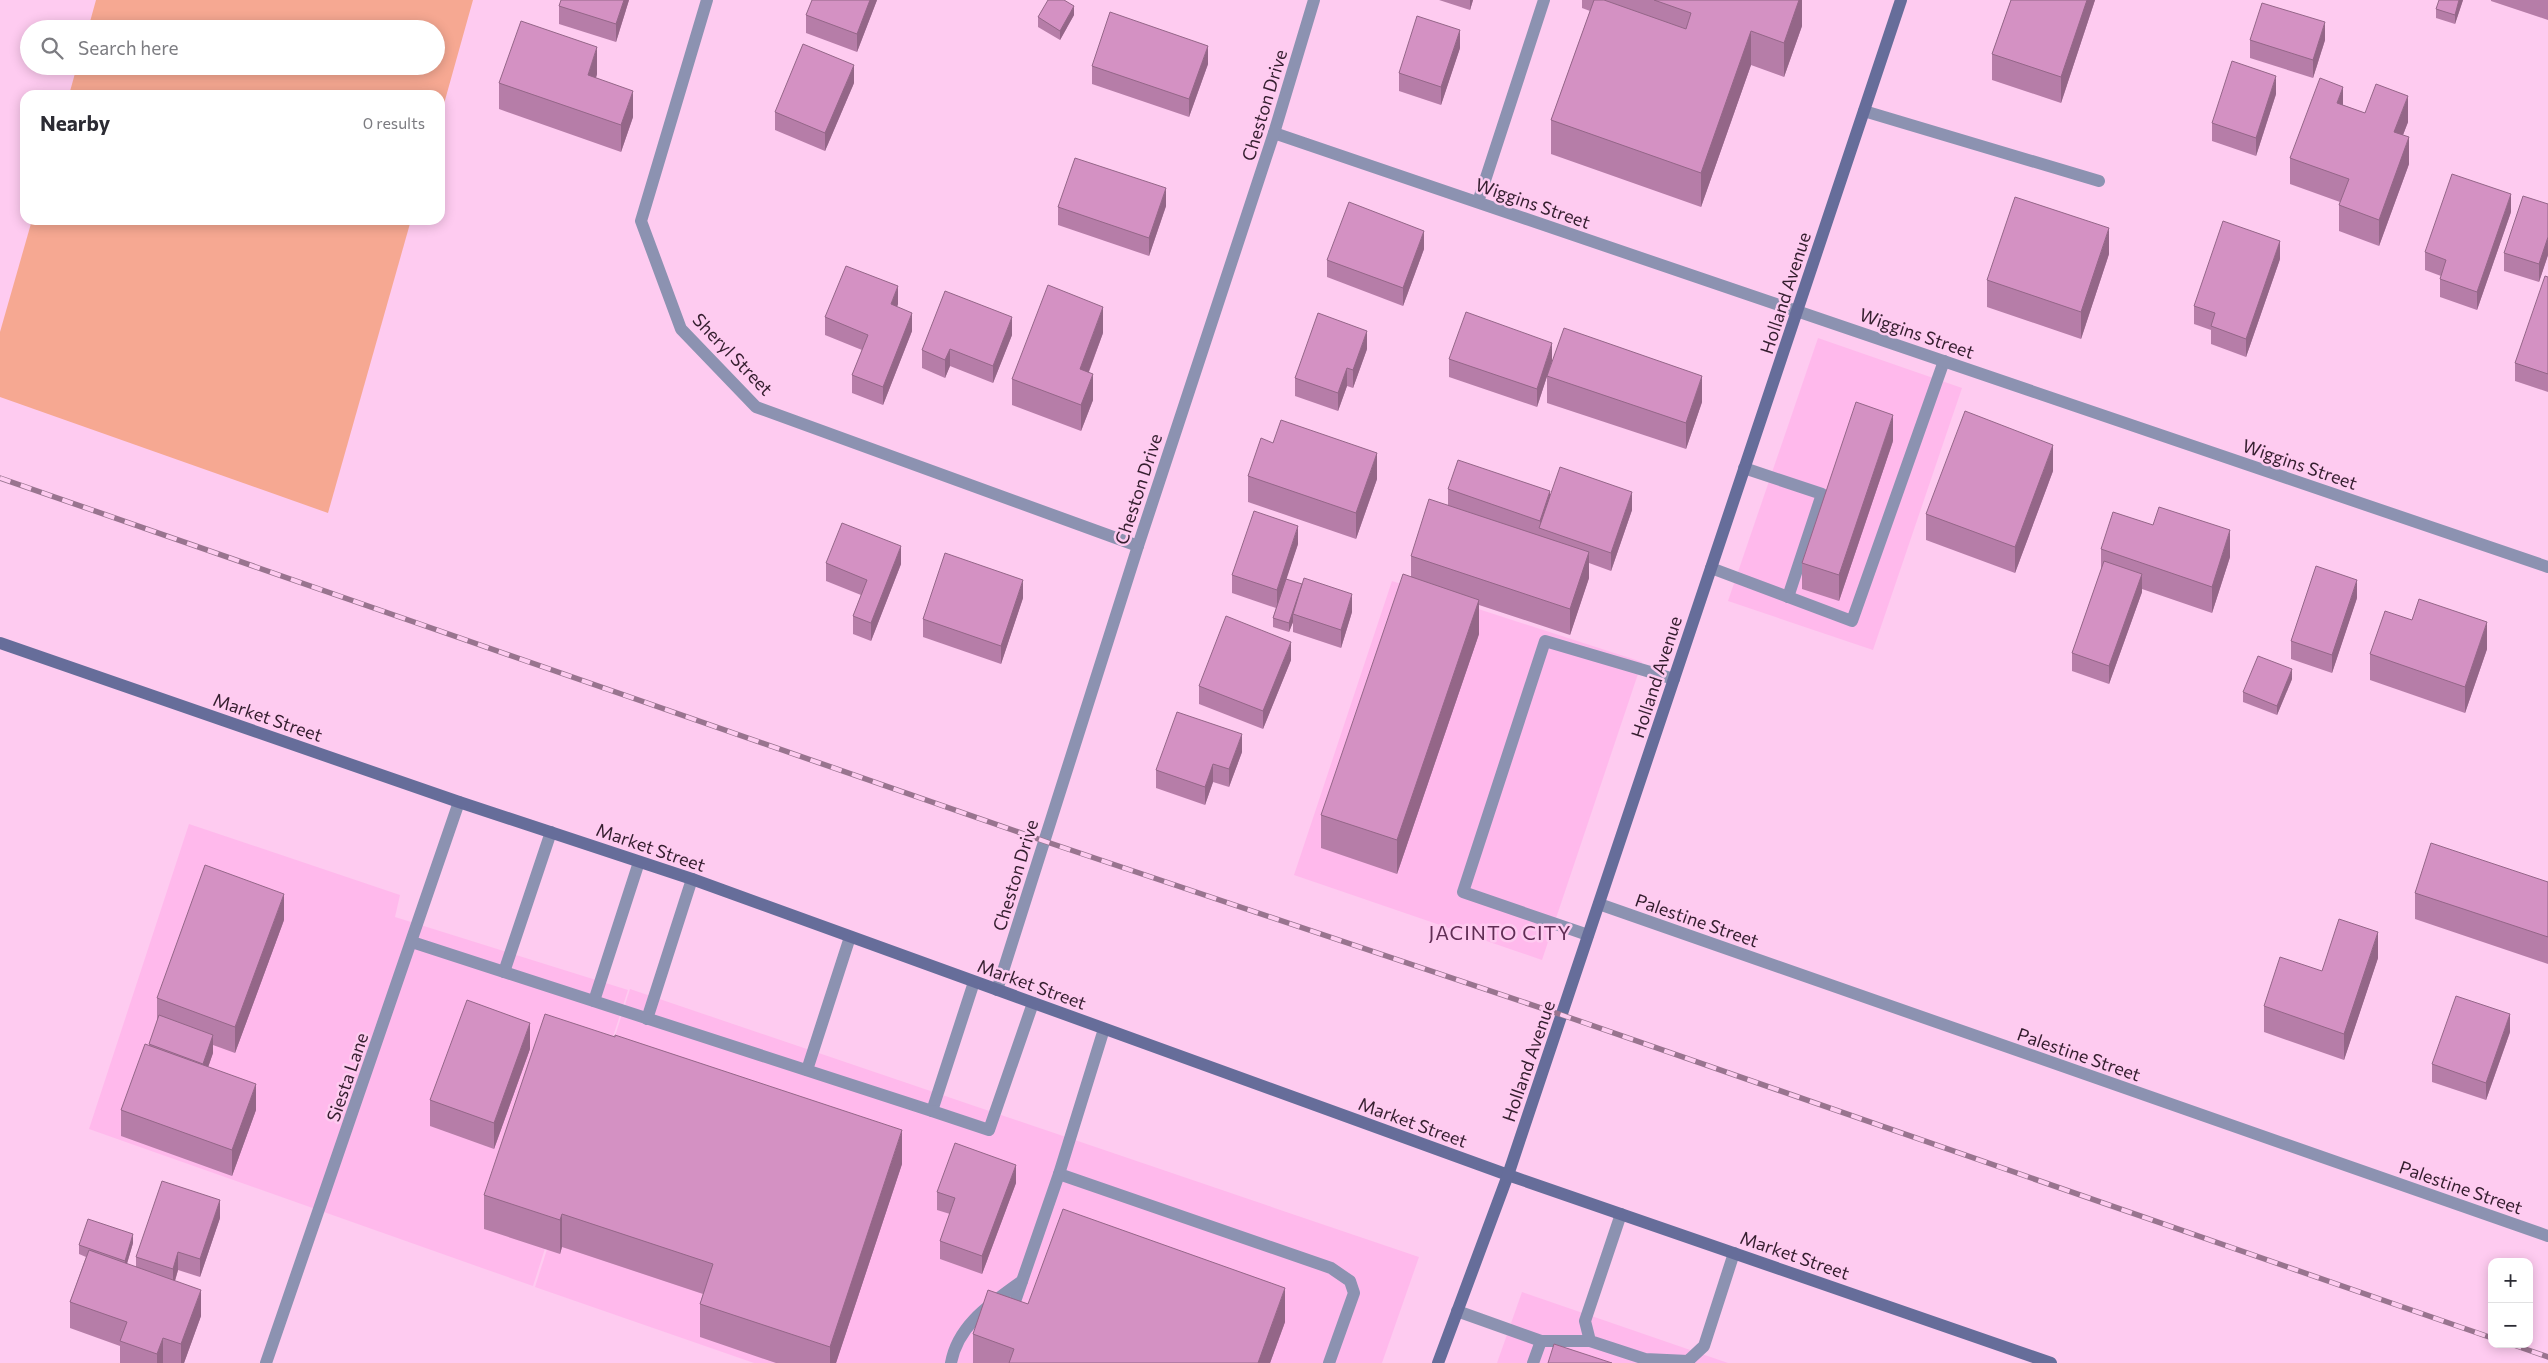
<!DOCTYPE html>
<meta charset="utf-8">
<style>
:root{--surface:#fff;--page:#f2f2f3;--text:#2b2b33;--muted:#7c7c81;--line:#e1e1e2}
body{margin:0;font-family:Commissioner,sans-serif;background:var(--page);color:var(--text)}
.controls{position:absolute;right:15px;bottom:15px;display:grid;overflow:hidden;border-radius:10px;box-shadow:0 2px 12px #0003}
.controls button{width:45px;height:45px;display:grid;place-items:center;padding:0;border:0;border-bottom:1px solid var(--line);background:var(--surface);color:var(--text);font:25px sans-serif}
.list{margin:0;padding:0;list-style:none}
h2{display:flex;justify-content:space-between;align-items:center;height:65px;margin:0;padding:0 20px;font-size:21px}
h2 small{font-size:16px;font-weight:400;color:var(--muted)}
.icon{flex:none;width:28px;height:28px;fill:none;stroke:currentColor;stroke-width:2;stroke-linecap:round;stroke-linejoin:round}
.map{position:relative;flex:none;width:2548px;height:1363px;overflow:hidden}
.search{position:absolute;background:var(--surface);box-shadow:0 2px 12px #0003;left:20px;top:20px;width:425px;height:55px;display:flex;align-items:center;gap:12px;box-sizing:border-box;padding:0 18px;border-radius:28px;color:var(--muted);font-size:19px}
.panel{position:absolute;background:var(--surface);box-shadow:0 2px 12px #0003;left:20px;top:90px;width:425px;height:135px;border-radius:15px}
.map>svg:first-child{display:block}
.built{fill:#ffb9ec}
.green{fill:#f6a892}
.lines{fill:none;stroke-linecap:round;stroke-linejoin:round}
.lane{stroke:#8c92b1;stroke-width:12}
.street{stroke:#8c92b1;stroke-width:12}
.secondary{stroke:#666d9a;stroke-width:12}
.rail-casing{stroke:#99748f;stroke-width:5.5}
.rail{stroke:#fecbf0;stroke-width:4;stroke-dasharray:11;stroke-linecap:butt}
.wall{fill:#b67da8}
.shaded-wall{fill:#946688}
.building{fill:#d491c3;stroke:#946688}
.labels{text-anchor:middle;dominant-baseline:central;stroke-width:5;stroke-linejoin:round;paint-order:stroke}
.street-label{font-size:18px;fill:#351e2f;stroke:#fecbf0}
.quarter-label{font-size:20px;letter-spacing:1px;fill:#612d55;stroke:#fecbf0}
</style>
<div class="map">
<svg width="2548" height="1363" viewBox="0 0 2548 1363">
<rect width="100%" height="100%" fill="#fecbf0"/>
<g class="built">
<path d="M1818,338L1962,388L1873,650L1728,601Z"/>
<path d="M1392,581L1642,662L1542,960L1294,875Z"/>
<path d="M189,824L400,895L395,917L628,990L533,1286L89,1129Z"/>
<path d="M630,989L1419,1257L1382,1363H754L535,1287Z"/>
<path d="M1522,1292L1728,1363H1497Z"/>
</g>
<g class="green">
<path d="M96,0H473L440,118V95H69L77,66H436V29H88Z"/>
<path d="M32,220H411L328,513L0,397V332Z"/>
</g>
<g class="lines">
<g class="lane">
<path d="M1864,111L2099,181"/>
<path d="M1478,202L1544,0"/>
<path d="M1744,468L1822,494L1788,597"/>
<path d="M1711,568L1852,621L1944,361"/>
<path d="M1588,935L1463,892L1545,641L1674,679"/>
<path d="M412,942L932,1111L974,982"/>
<path d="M504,972L551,832"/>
<path d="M594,1001L639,862"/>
<path d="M647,1019L692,879"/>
<path d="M1104,1029L1059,1174L1331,1268L1350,1281L1354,1293L1329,1363"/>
<path d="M807,1070L850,937"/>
<path d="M932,1111L989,1130L1033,1003"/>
<path d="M1621,1214L1585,1321L1590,1341L1645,1359L1688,1361L1704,1346L1734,1253"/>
<path d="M1457,1311L1541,1341L1533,1363"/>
<path d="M1010,1316L1059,1174"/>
<path d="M1541,1341H1590"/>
<path d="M951,1363C958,1324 992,1303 1022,1281"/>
</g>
<g class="street">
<path d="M707,0L641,221L681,329L756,407L1138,546"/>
<path d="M1274,133L2548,567"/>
<path d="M1599,904L2548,1236"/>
<path d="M997,990L1138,546L1274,133L1314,0"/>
<path d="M266,1363L459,802"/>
</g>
<g class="secondary">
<path d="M0,643L459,802L692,879L1508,1175L2051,1363"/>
<path d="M1438,1363L1508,1175L1901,0"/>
</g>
<defs>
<g id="rail">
<path d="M0,478L1044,841L1562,1015L2492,1338"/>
<path d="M2511,1344L2548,1357"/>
</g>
</defs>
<use href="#rail" class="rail-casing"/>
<use href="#rail" class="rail"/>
</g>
<g class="wall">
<path d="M629,0L616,42L559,24V6Z"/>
<path d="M877,0L857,52L806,33V15Z"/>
<path d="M1439,0H1473L1470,10Z"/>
<path d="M1582,0H1802V26L1784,77L1751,65L1701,207L1551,154V120L1590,11L1582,8Z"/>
<path d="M2011,0H2095L2061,103L1992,80V54Z"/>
<path d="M2463,0L2455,24L2436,18V9Z"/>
<path d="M2491,0H2548V20L2491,1Z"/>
<path d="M1074,15L1060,40L1038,27V17Z"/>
<path d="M2250,40H2325L2313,78L2250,58Z"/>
<path d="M1460,48L1441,105L1399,91V73Z"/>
<path d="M1208,64L1189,117L1092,84V66Z"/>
<path d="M597,74L596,78L633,117L621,152L499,109V83Z"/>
<path d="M854,83L825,151L775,130V112Z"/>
<path d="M2276,94L2256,156L2212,141V123Z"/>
<path d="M2343,105L2365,113L2408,122L2403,135L2409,164L2379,246L2339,231V205L2340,202L2290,184V158Z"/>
<path d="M2548,204V255L2539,282L2504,271V253Z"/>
<path d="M1166,206L1149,256L1058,225V207Z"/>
<path d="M2511,212L2477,310L2440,297V279L2441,276L2425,270V252Z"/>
<path d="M1424,249L1403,306L1327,277V260Z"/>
<path d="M2109,254L2081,339L1987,307V280Z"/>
<path d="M2280,259L2246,357L2211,344V330L2194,324V306Z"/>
<path d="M2548,277V392L2515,381V363Z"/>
<path d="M898,304L897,307L912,331L883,405L852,393V375L862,350L825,335V317Z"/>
<path d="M1103,333L1089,372L1093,400L1081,431L1012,405V379Z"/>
<path d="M1012,335L993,383L950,366L945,378L922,368V350Z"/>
<path d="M1367,349L1353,388L1347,386L1338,411L1295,396V378Z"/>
<path d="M1449,359L1552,361L1537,407L1449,377Z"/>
<path d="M1547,376L1702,402L1686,449L1547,403Z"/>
<path d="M1893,441L1839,601L1802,589V563Z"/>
<path d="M2053,471L2015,573L1926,540V514Z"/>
<path d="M1248,476L1377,479L1356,539L1248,502Z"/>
<path d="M1448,489L1550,497L1632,510L1611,571L1589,563V578L1570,635L1479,605V634L1397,874L1321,848V815L1411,577V556L1448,505Z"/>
<path d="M1298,544L1286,579L1352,612L1341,648L1293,632V622L1289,632L1273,627V618L1276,608L1232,593V575Z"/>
<path d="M2101,549L2230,557L2212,613L2142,589V592L2109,684L2072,671V653L2101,570Z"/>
<path d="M826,563L901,564L871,641L853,634V616L861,595L826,581Z"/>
<path d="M1023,598L1001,664L923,637V619Z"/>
<path d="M2357,598L2332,673L2291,659V641Z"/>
<path d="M2412,620L2487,649L2465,713L2370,680V654Z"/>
<path d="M1291,660L1263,729L1199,704V686Z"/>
<path d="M2292,679L2277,715L2243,702V692Z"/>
<path d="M1242,752L1229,787L1213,782L1205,805L1156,788V770Z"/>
<path d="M2548,882V978V964L2415,919V893Z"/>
<path d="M284,920L235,1053L213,1045V1053L208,1067L256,1110L232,1176L121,1136V1110L149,1045L157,1022V998Z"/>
<path d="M2378,958L2344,1060L2264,1032V1006L2322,971Z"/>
<path d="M2510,1032L2486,1100L2432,1082V1064Z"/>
<path d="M530,1049L494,1149L430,1126V1100Z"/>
<path d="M902,1164L836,1363H776L700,1337V1304L703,1294L562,1247L560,1254L484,1229V1195Z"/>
<path d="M1016,1183L982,1274L940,1259V1241L950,1214L937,1210V1192Z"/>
<path d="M220,1218L200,1277L178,1270L175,1281L201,1316L184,1363H120V1346L70,1328V1302L86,1257L79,1254V1245L133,1243L127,1264L136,1267V1257Z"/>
<path d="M1028,1304L1285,1322L1270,1363H973V1334Z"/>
</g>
<g class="shaded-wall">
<path d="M624,0H629L616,42V24Z"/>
<path d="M870,0H877L857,52V34Z"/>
<path d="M1470,0H1473L1470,10Z"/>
<path d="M1799,0H1802V26L1784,77V43Z"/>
<path d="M2087,0H2095L2061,103V77Z"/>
<path d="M2459,0H2463L2455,24V15Z"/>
<path d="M1074,6V15L1060,40V31Z"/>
<path d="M2325,22V40L2313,78V60Z"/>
<path d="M1460,30V48L1441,105V87Z"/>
<path d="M1751,31V65L1701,207V173Z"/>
<path d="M1208,46V64L1189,117V99Z"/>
<path d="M597,47V74L588,102V75Z"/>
<path d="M854,65V83L825,151V133Z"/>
<path d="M2276,76V94L2256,156V138Z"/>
<path d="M2343,87V113L2337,103Z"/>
<path d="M633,91V117L621,152V125Z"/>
<path d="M2408,96V122L2394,158V132Z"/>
<path d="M2409,137V164L2379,246V220Z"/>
<path d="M1166,188V206L1149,256V238Z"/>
<path d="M2511,194V212L2477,310V292Z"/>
<path d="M2109,228V254L2081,339V312Z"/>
<path d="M1424,231V249L1403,306V288Z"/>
<path d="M2548,237V255L2539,282V264Z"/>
<path d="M2280,241V259L2246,357V339Z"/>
<path d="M898,286V304L891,322V304Z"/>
<path d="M1103,307V333L1080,395V369Z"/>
<path d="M912,313V331L883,405V387Z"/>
<path d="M1012,317V335L993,383V366Z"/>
<path d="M1367,331V349L1353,388V370Z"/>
<path d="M1552,343V361L1537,407V389Z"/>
<path d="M950,349V366L945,378V360Z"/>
<path d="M1347,368V386L1338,411V393Z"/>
<path d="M1093,374V400L1081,431V405Z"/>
<path d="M1702,376V402L1686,449V423Z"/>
<path d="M1893,415V441L1839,601V575Z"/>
<path d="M2053,445V471L2015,573V547Z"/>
<path d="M1377,453V479L1356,539V513Z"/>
<path d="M1550,491V509L1540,528V521Z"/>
<path d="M1632,492V510L1611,571V553Z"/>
<path d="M1298,526V544L1277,608V590Z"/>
<path d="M2230,530V557L2212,613V587Z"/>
<path d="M901,546V564L871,641V623Z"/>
<path d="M1589,552V578L1570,635V609Z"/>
<path d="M2142,574V592L2109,684V666Z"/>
<path d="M1023,580V598L1001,664V646Z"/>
<path d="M2357,580V598L2332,673V655Z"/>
<path d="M1302,584L1293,614V622L1289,632V623Z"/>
<path d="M1352,594V612L1341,648V630Z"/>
<path d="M1479,600V634L1397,874V840Z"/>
<path d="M2487,622V649L2465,713V687Z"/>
<path d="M1291,642V660L1263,729V711Z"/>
<path d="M2292,669V679L2277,715V706Z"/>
<path d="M1242,734V752L1229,787V769Z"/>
<path d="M1213,764V782L1205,805V787Z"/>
<path d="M284,894V920L235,1053V1027Z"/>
<path d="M2378,932V958L2344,1060V1034Z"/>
<path d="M2510,1014V1032L2486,1100V1083Z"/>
<path d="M530,1023V1049L494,1149V1123Z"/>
<path d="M213,1035V1053L203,1082V1064Z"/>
<path d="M256,1084V1110L232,1176V1150Z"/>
<path d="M902,1130V1164L836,1363H830V1347Z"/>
<path d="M1016,1165V1183L982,1274V1256Z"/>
<path d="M220,1200V1218L200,1277V1259Z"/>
<path d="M562,1214V1247L560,1254V1220Z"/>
<path d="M133,1234V1243L125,1270V1261Z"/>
<path d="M178,1252V1270L173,1287V1269Z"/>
<path d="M1285,1288V1322L1270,1363H1258Z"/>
<path d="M201,1290V1316L184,1363H181V1344Z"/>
<path d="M163,1338V1363H157V1354Z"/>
</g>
<g class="building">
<path d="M561,0H624L616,24L559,6Z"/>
<path d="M812,0H870L857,34L806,15Z"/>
<path d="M1048,0H1064L1074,6L1060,31L1038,17Z"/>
<path d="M1594,0H1604L1686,29L1691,13L1654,0H1799L1784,43L1751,31L1701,173L1551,120Z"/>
<path d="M2011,0H2087L2061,77L1992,54Z"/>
<path d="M2439,0H2459L2455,15L2436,9Z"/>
<path d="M2262,3L2325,22L2313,60L2250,40Z"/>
<path d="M1110,12L1208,46L1189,99L1092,66Z"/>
<path d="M1417,16L1460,30L1441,87L1399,73Z"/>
<path d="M521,21L597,47L588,75L633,91L621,125L499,83Z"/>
<path d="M803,44L854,65L825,133L775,112Z"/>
<path d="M2232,61L2276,76L2256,138L2212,123Z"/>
<path d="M2320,78L2343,87L2337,103L2365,113L2376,84L2408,96L2394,132L2409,137L2379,220L2339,205L2349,179L2290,158Z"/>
<path d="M1075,158L1166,188L1149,238L1058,207Z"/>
<path d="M2452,174L2511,194L2477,292L2440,279L2446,260L2425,252Z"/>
<path d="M2523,196L2548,204V237L2539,264L2504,253Z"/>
<path d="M2015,197L2109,228L2081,312L1987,280Z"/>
<path d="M1349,202L1424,231L1403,288L1327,260Z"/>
<path d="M2223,221L2280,241L2246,339L2211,326L2215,313L2194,306Z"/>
<path d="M846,266L898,286L891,304L912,313L883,387L852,375L868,335L825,317Z"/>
<path d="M2545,276L2548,277V374L2515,363Z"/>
<path d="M1048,285L1103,307L1080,369L1093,374L1081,405L1012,379Z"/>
<path d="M945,291L1012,317L993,366L950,349L945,360L922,350Z"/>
<path d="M1466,312L1552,343L1537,389L1449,359Z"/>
<path d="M1318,313L1367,331L1353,370L1347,368L1338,393L1295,378Z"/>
<path d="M1564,328L1702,376L1686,423L1547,376Z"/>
<path d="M1856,402L1893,415L1839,575L1802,563Z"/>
<path d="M1965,411L2053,445L2015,547L1926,514Z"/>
<path d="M1281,420L1377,453L1356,513L1248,476L1261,438L1273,443Z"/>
<path d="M1458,460L1550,491L1540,521L1448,489Z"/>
<path d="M1560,467L1632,492L1611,553L1539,528Z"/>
<path d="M1429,499L1589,552L1570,609L1411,556Z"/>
<path d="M2159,507L2230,530L2212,587L2101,549L2113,512L2153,525Z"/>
<path d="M1254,511L1298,526L1277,590L1232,575Z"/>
<path d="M842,523L901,546L871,623L853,616L867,580L826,563Z"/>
<path d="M945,553L1023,580L1001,646L923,619Z"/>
<path d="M2104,561L2142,574L2109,666L2072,653Z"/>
<path d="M2316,566L2357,580L2332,655L2291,641Z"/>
<path d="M1403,574L1479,600L1397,840L1321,815Z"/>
<path d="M1304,578L1352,594L1341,630L1293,614Z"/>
<path d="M1286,579L1302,584L1289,623L1273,618Z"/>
<path d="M2419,599L2487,622L2465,687L2370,654L2385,611L2412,620Z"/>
<path d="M1226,616L1291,642L1263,711L1199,686Z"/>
<path d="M2258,656L2292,669L2277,706L2243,692Z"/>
<path d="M1177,712L1242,734L1229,769L1213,764L1205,787L1156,770Z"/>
<path d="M2431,843L2548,882V937L2415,893Z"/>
<path d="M205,865L284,894L235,1027L157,998Z"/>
<path d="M2339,919L2378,932L2344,1034L2264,1006L2280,957L2322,971Z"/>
<path d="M2456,996L2510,1014L2486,1083L2432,1064Z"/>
<path d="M467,1000L530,1023L494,1123L430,1100Z"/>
<path d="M545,1014L615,1037V1035L902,1130L830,1347L700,1304L713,1264L562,1214L560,1220L484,1195Z"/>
<path d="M159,1015L213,1035L203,1064L149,1044Z"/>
<path d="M145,1044L256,1084L232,1150L121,1110Z"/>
<path d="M955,1143L1016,1165L982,1256L940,1241L955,1198L937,1192Z"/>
<path d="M162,1181L220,1200L200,1259L178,1252L173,1269L136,1257Z"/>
<path d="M1063,1209L1285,1288L1258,1363H1009L1014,1349L973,1334L988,1290L1028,1304Z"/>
<path d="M88,1219L133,1234L125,1261L79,1245Z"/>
<path d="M89,1250L201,1290L181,1344L163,1338L157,1354L120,1341L127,1322L70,1302Z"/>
<path d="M1554,1344L1612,1363H1548Z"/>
</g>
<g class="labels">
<g class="street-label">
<text transform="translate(1264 105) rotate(-73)">Cheston Drive</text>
<text transform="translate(1533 203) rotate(19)">Wiggins Street</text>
<text transform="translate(1785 293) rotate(-72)">Holland Avenue</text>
<text transform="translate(1917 333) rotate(19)">Wiggins Street</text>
<text transform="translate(733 354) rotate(46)">Sheryl Street</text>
<text transform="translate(2300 464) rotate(19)">Wiggins Street</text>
<text transform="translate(1138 489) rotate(-72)">Cheston Drive</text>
<text transform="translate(1656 677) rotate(-72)">Holland Avenue</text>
<text transform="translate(268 717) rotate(19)">Market Street</text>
<text transform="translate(651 847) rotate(19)">Market Street</text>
<text transform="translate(1015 875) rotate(-73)">Cheston Drive</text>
<text transform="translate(1697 920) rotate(19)">Palestine Street</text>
<text transform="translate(1032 984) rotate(20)">Market Street</text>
<text transform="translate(2079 1054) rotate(19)">Palestine Street</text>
<text transform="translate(1528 1061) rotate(-71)">Holland Avenue</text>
<text transform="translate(347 1077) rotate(-71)">Siesta Lane</text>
<text transform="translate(1413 1122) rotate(20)">Market Street</text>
<text transform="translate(2461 1187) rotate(19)">Palestine Street</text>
<text transform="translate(1795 1255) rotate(19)">Market Street</text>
</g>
<g class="quarter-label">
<text x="1500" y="932">JACINTO CITY</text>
</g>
</g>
</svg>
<div class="controls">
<button>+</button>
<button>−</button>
</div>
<div class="search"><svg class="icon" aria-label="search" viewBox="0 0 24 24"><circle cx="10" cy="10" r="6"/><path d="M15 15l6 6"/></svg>Search here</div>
<section class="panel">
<h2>Nearby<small>0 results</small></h2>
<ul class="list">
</ul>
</section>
</div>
